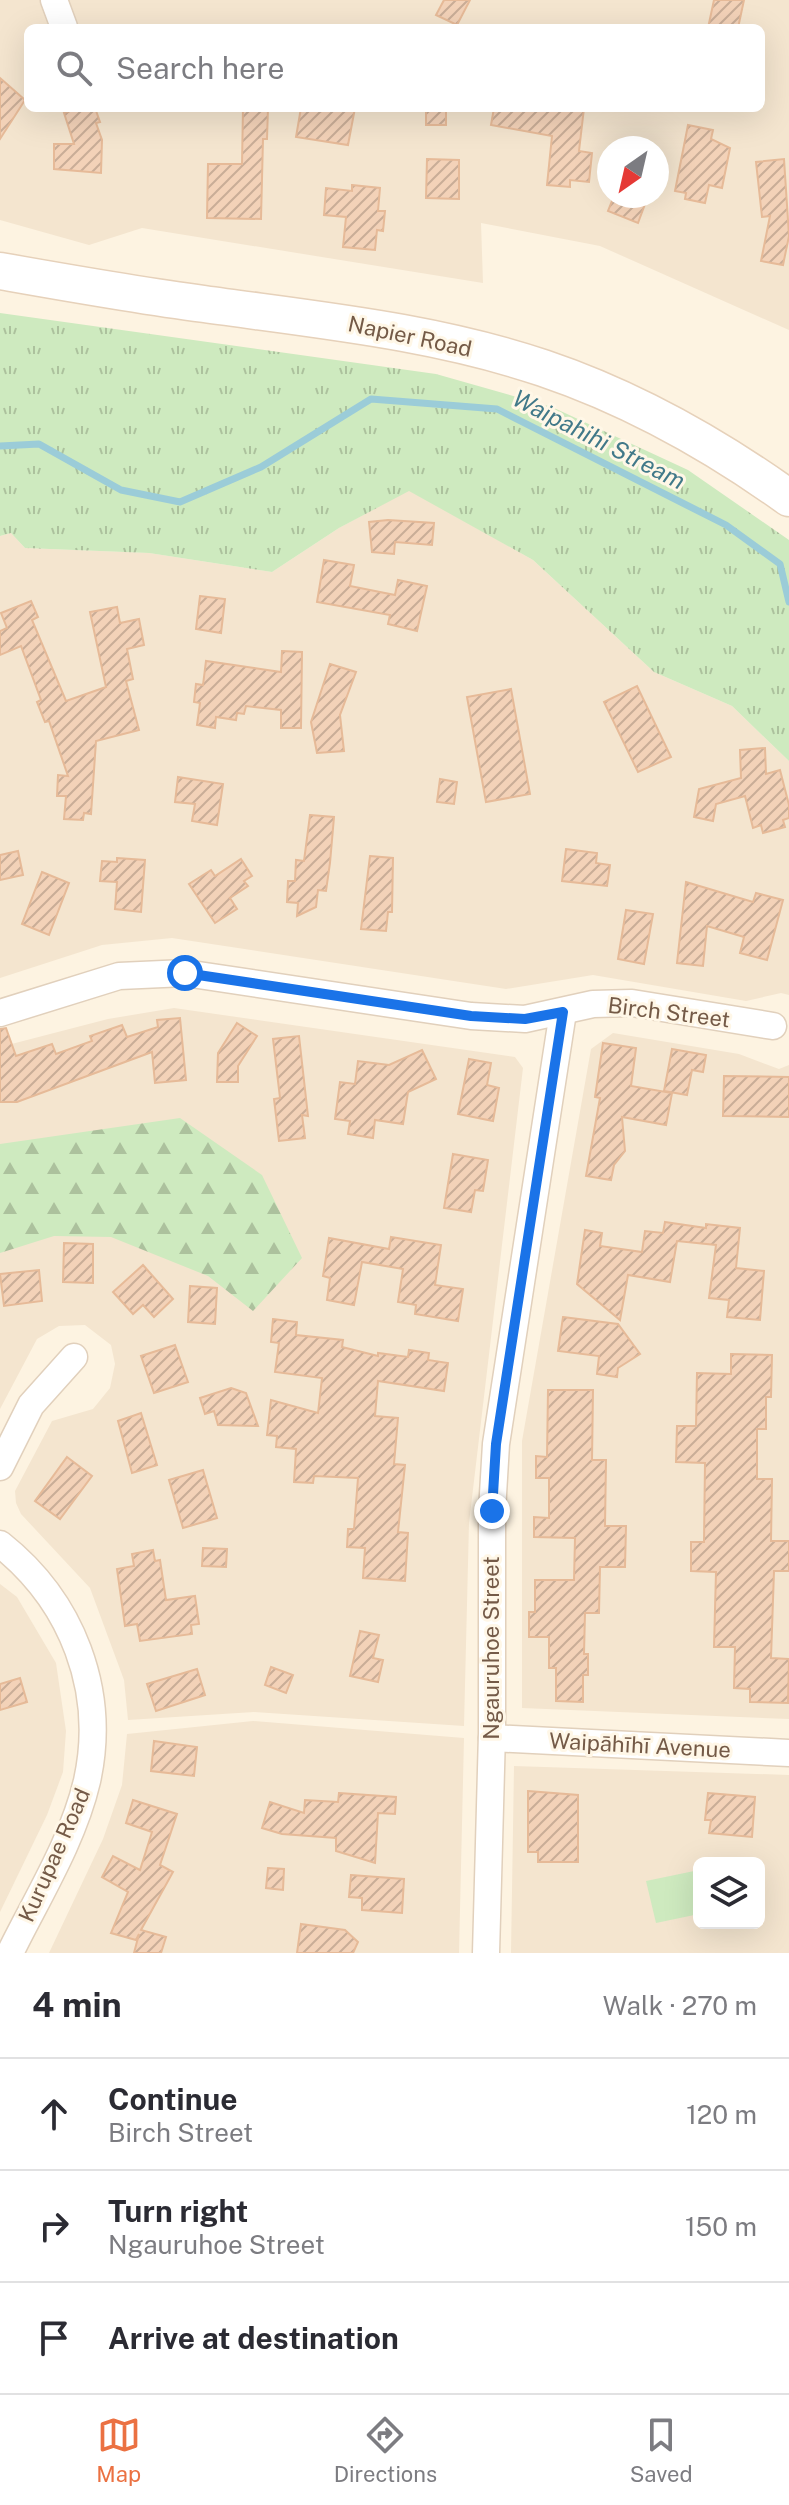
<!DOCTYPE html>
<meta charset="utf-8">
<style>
:root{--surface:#fff;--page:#f2f2f3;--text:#2b2b33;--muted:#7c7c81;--line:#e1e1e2;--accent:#eb7142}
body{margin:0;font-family:"Public Sans",sans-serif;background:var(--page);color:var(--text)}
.controls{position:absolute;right:24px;bottom:24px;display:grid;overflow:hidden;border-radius:12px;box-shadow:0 8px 32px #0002}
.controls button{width:72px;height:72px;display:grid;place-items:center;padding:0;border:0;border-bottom:2px solid var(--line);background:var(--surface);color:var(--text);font:40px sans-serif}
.compass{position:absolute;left:597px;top:136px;width:72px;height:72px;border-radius:50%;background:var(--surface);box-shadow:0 8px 32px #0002;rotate:214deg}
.stop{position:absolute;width:24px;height:24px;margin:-18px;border:6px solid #1a73e8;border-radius:50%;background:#fff}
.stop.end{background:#1a73e8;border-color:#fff;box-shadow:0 2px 8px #0008}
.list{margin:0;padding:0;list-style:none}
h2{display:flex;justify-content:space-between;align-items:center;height:104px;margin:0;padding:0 32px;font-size:34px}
h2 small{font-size:26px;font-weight:400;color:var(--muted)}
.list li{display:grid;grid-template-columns:52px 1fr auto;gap:24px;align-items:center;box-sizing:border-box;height:112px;padding:0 32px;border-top:2px solid var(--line)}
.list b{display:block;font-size:30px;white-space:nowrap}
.list p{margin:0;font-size:26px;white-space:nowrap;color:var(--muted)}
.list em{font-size:26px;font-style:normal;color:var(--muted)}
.icon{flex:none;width:44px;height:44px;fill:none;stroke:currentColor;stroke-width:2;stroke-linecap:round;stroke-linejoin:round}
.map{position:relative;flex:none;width:789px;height:1953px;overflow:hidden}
.search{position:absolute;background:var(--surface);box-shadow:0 8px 32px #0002;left:24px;right:24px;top:24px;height:88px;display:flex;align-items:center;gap:20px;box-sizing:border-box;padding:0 28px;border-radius:12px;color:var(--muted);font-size:30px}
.sheet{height:440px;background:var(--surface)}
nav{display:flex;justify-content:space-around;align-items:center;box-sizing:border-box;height:112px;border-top:2px solid var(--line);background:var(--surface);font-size:22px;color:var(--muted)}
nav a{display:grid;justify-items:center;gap:4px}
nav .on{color:var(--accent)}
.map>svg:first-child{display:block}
.residential{fill:#f4e5cf;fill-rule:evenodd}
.grass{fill:url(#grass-tufts)}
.forest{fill:url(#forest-firs)}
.pitch{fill:#ceeabf}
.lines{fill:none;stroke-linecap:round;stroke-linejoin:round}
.stream{stroke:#9bccd8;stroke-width:7}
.building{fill:url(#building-hatch);stroke:#e6ba98;stroke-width:2}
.minor-casing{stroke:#e1d0bc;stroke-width:29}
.secondary-casing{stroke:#e6d1ba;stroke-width:39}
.minor{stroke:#fff;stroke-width:26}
.secondary{stroke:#fff;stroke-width:36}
.route{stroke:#1a73e8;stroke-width:10}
.labels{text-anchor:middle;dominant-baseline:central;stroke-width:6;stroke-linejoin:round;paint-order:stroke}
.street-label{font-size:22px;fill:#745a47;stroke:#fff7e7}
.water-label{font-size:24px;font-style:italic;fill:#417989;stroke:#fff7e7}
</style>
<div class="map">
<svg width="789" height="1953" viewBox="0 0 789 1953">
<defs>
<pattern id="grass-tufts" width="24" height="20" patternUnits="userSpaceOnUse" patternTransform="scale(2)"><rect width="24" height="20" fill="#ceeabf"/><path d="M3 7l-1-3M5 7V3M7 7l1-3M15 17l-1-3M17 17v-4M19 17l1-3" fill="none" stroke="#acc19d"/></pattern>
<pattern id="forest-firs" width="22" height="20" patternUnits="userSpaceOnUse" patternTransform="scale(2)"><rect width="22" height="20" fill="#ceeabf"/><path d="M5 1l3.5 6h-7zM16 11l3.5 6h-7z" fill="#acc19d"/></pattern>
<pattern id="building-hatch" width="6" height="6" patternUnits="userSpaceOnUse" patternTransform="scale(2)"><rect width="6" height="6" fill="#f3d2b8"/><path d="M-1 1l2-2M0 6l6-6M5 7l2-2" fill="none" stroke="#c9ad97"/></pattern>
</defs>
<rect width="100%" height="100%" fill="#fdf3e1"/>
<g class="residential">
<path d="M0,0H789V330L600,246L481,223L483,283L142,228L89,245L0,220ZM28,28H761V108H28ZM609,148H657V196H609Z"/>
<path d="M409,490L533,560L654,672L732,706L789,761V995L781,993L746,1001L593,975L506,989L172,938L102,945L0,978V536L11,533L25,548L149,553L272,572L339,528Z"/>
<path d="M174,1008L515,1057L523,1068L469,1523L464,1726L254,1712L128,1720L124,1680L90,1588L21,1514L16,1503L15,1491L52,1421L93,1409L110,1388L115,1364L111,1345L85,1325L59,1326L37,1339L0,1409V1047L108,1019Z"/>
<path d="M613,1033L739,1054L779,1069L789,1065V1719L522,1708V1441L591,1049Z"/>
<path d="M0,1584L17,1597L56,1663L66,1731L63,1772L47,1815L0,1912Z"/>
<path d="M253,1721L464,1738L459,1953H49L103,1839L122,1785L127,1734Z"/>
<path d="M514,1766L789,1775V1953H511ZM699,1863H759V1923H699Z"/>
</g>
<path class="grass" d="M0,313L436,374L552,407L688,470L789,540V761L732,706L654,672L533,560L409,491L339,528L272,572L149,553L25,548L11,533L0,536Z"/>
<path class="forest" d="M180,1118L262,1175L302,1258L253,1311L208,1276L111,1237L54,1236L0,1253V1144Z"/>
<path class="pitch" d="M699,1870V1914L656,1923L646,1881Z"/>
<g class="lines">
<path class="stream" d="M0,446L39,444L121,490L180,502L261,467L371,399L497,409L726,525L780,564L789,602"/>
</g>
<g class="building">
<path d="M444,0H470L457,25L436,15Z"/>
<path d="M714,0H744L738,28H708Z"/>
<path d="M0,78L25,100L0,139Z"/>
<path d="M79,108H95L100,122L96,123L102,140L101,173L54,169V144H74L64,113Z"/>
<path d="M243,108H268L267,139H263L261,219L207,218L208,164H242Z"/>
<path d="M301,108L321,111V108H355L348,145L296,137Z"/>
<rect x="426" y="108" width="20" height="17"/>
<path d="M494,108H584L579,151L592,153L589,182L570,180V187L547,185L552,136L491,125Z"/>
<path d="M688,125L713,130L711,139L730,148L722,188L709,185L705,203L685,199L686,193L675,191Z"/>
<path d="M427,159L459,160V199L426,198Z"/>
<path d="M784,159L789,236L783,265L761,261L770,216L762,217L756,162Z"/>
<path d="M352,185L380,188L378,211H385L383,231L377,230L375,250L343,247L346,217L324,215L326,188L352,191Z"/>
<path d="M614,196H648L638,223L608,211Z"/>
<path d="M388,520L434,523L432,545L395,542L394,554L372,552L369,522Z"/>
<path d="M324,560L354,565L350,586L395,595L398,580L427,586L417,631L388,624L390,615L317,602Z"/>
<path d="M200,596L225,599L221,633L196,629Z"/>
<path d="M31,601L38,617L32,620L66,701L106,687L90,612L117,607L120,623L139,619L144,645L127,649L133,679L126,681L139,730L96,741L91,814L84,813L83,820L64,819L66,796H57L58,775L68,776L49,721L45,722L37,702L41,700L21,646L0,655V631L7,628L1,613Z"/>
<path d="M282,651L302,652L301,728H281V710L246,706L244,714L237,713L236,720L216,717L215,728L197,725L200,703L194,702L196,684L203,685L206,661L281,672Z"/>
<path d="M330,664L356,672L340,715L344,751L317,753L311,722Z"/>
<path d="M637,686L671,757L638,772L604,702Z"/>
<path d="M511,689L530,794L486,802L467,697Z"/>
<path d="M765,748L766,774L780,770L789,805V818L783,820L785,827L763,833L761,825L753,828L745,796L716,804L713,821L694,817L699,789L741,778L740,750Z"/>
<path d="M178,777L223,784L217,825L192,821L195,804L175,802Z"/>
<path d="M440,779L457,782L454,804L437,802Z"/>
<path d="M310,815L334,817L330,863L326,891L318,890L316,907L297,916L298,903L287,902L288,881H295L296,860L304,861Z"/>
<path d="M566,849L597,853L596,863L610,865L607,886L562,881Z"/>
<path d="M18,851L23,875L0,880V855Z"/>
<path d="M370,856L393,858L392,912H388L386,931L361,929Z"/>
<path d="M117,858L145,860L141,912L115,909L117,882L100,881L102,861L117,862Z"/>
<path d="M241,859L252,876L244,881L248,886L230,898L237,909L215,923L189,884L211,870L215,876Z"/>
<path d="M42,872L69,883L49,935L22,924Z"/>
<path d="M686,882L753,902L756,893L783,900L767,960L740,953L744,937L707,926L703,966L677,963Z"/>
<path d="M626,910L653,914L644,964L618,959Z"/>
<path d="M180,1018L186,1080L155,1083L152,1052L17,1102H0V1029L6,1028L16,1056L52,1044L56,1054L92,1041L90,1036L122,1025L127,1037L158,1027L157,1020Z"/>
<path d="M237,1023L257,1036L238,1066V1082H217L218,1053Z"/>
<path d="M299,1036L308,1116L302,1115L305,1138L279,1141L274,1099L280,1098L273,1039Z"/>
<path d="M603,1043L636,1048L631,1086L672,1093L666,1125L622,1117L625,1151L614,1165L611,1180L586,1176L600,1098L595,1097Z"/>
<path d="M672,1049L706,1055L703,1072L692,1070L687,1095L664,1091Z"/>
<path d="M422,1050L436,1079L408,1092L403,1124L375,1120L373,1138L348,1134L350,1121L335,1119L340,1082L355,1084L358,1061L389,1065Z"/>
<path d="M469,1059L491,1063L487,1085L499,1088L493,1121L458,1114Z"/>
<path d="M724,1076L789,1077V1117L723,1116Z"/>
<path d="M453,1154L488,1160L483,1191L475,1190L471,1212L444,1208Z"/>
<path d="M665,1222L706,1228V1224L740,1228L736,1268L764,1271L760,1320L727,1317L729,1300L709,1298L716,1245L677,1241L670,1282L628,1275L620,1320L577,1284L585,1230L602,1233L600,1246L642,1252L645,1231L663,1233Z"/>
<path d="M391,1237L441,1245L435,1285L463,1289L458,1321L415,1314L416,1305L398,1302L403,1269L362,1262L354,1305L327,1300L330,1278L323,1276L329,1238L389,1249Z"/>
<path d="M64,1243L93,1244V1283L63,1282Z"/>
<path d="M143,1265L173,1299L154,1317L143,1305L133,1314L113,1292Z"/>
<path d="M39,1270L42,1301L4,1306L0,1274Z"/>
<path d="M190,1286L217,1288L215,1324L188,1322Z"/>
<path d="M563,1317L618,1324L640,1354L618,1368L617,1377L597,1374L599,1356L558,1351Z"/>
<path d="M273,1319L297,1322L296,1335L343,1340L342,1347L378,1356V1353L408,1357L409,1350L429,1353L428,1360L448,1363L444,1391L378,1381L375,1416L398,1418L394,1464L405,1465L398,1532L408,1533L405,1581L363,1578L365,1548L347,1547L348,1529H354L358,1478L314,1476L313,1483L294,1482L296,1449L276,1447L277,1436L267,1435L271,1400L318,1413L322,1378L275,1372L279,1343L271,1342Z"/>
<path d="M175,1345L188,1382L154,1393L141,1356Z"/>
<path d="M731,1354L772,1355L771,1397H766V1429H757V1479H772L771,1541H789V1571H774L771,1658L789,1659L788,1703L750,1702V1689L734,1688L735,1647H714L716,1572L691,1571V1542H704L705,1463L676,1462L677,1426H696L697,1373L731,1374Z"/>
<path d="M231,1388L246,1393L258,1426L218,1425L214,1411L205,1414L200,1398Z"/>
<path d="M548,1390H593L592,1460H606L605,1526H626L625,1567H600L599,1613H585L584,1654H588V1675H583V1702L556,1701V1668H549V1637H529V1612H535V1580H574L575,1538L534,1537V1517L549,1518V1478H536V1456L547,1457Z"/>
<path d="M141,1413L157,1465L132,1473L118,1421Z"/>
<path d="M67,1457L92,1476L60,1519L35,1501Z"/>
<path d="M203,1470L217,1518L183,1528L169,1480Z"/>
<path d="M203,1548L227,1549L226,1567L202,1566Z"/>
<path d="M153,1550L155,1561L160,1560L166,1600L195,1596L199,1624L191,1625L192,1634L140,1641L137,1624L125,1626L117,1569L134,1566L132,1554Z"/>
<path d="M360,1631L379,1635L373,1658L383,1660L378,1682L350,1676Z"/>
<path d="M271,1667L293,1675L286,1693L265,1685Z"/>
<path d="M197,1669L205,1695L156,1711L147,1684Z"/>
<path d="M20,1678L27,1702L0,1710V1684Z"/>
<path d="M154,1741L197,1747L194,1776L151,1771Z"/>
<path d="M528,1791L578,1795V1862H538V1852H528Z"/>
<path d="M339,1793L396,1797L395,1814L378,1813L375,1863L336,1851V1838L282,1834L262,1828L270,1802L304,1813L305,1800L338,1802Z"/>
<path d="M708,1793L755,1797L752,1837L709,1833L711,1820H705Z"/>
<path d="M133,1800L177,1814L160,1865L173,1872L141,1930L166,1937L161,1953H134L139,1934L136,1940L111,1933L128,1892L102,1877L113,1856L140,1870L152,1832L126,1823Z"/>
<path d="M268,1868L284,1869L283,1890L266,1888Z"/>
<path d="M351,1875L404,1879L402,1913L362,1910V1898L349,1897Z"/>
<path d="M301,1924L345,1930L358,1942L353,1953H297Z"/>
</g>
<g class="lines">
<defs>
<g id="minor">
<path d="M54,0L64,27"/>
<path d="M0,1013L119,976L185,973L471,1016L525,1019L593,1004L632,1003L773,1026"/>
<path d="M0,1467L31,1405L74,1357"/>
<path d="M0,1544C72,1601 107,1690 87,1781C73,1841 37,1898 10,1953"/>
<path d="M492,1738L789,1753"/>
<path d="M486,1953L492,1733V1511L496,1444L563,1012"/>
</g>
<path id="secondary" d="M0,271C68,283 135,295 204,304C318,320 433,331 543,368C629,397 715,445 789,498"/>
</defs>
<use href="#minor" class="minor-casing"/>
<use href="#secondary" class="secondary-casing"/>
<use href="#minor" class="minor"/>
<use href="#secondary" class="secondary"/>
</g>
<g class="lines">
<path class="route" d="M185,973L471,1016L525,1019L563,1012L496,1444L492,1511"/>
</g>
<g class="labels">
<g class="street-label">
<text transform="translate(410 336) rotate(12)">Napier Road</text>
<text transform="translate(669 1012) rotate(7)">Birch Street</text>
<text transform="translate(491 1648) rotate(-90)">Ngauruhoe Street</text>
<text transform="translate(640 1745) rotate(3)">Waipāhīhī Avenue</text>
<text transform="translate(54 1855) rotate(-66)">Kurupae Road</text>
</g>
<g class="water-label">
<text transform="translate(599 439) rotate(27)">Waipahihi Stream</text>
</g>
</g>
</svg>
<div class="controls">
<button><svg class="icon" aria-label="layers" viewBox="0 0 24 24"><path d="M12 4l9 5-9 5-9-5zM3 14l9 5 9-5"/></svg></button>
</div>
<svg class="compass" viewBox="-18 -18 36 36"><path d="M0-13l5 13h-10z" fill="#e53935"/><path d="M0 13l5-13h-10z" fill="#7c7c81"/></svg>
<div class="stop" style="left:185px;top:973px"></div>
<div class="stop end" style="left:492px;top:1511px"></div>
<div class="search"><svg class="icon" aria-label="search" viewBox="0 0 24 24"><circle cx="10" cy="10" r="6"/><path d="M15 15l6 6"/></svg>Search here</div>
</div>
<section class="sheet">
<h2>4 min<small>Walk · 270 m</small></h2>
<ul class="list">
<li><svg class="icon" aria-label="ahead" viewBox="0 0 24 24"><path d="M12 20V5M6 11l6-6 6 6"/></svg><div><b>Continue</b><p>Birch Street</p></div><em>120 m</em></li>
<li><svg class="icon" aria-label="right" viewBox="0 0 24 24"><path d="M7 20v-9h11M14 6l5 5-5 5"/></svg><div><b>Turn right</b><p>Ngauruhoe Street</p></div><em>150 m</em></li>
<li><svg class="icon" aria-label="arrive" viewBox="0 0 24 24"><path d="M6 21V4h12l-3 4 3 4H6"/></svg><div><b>Arrive at destination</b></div></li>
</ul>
</section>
<nav>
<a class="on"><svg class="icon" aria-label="map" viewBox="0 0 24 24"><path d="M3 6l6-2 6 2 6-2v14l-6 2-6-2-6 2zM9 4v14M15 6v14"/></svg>Map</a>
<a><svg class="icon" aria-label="directions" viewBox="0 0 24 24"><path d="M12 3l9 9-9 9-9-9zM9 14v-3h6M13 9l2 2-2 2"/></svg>Directions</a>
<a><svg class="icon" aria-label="saved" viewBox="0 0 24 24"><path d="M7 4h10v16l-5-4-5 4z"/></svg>Saved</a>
</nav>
